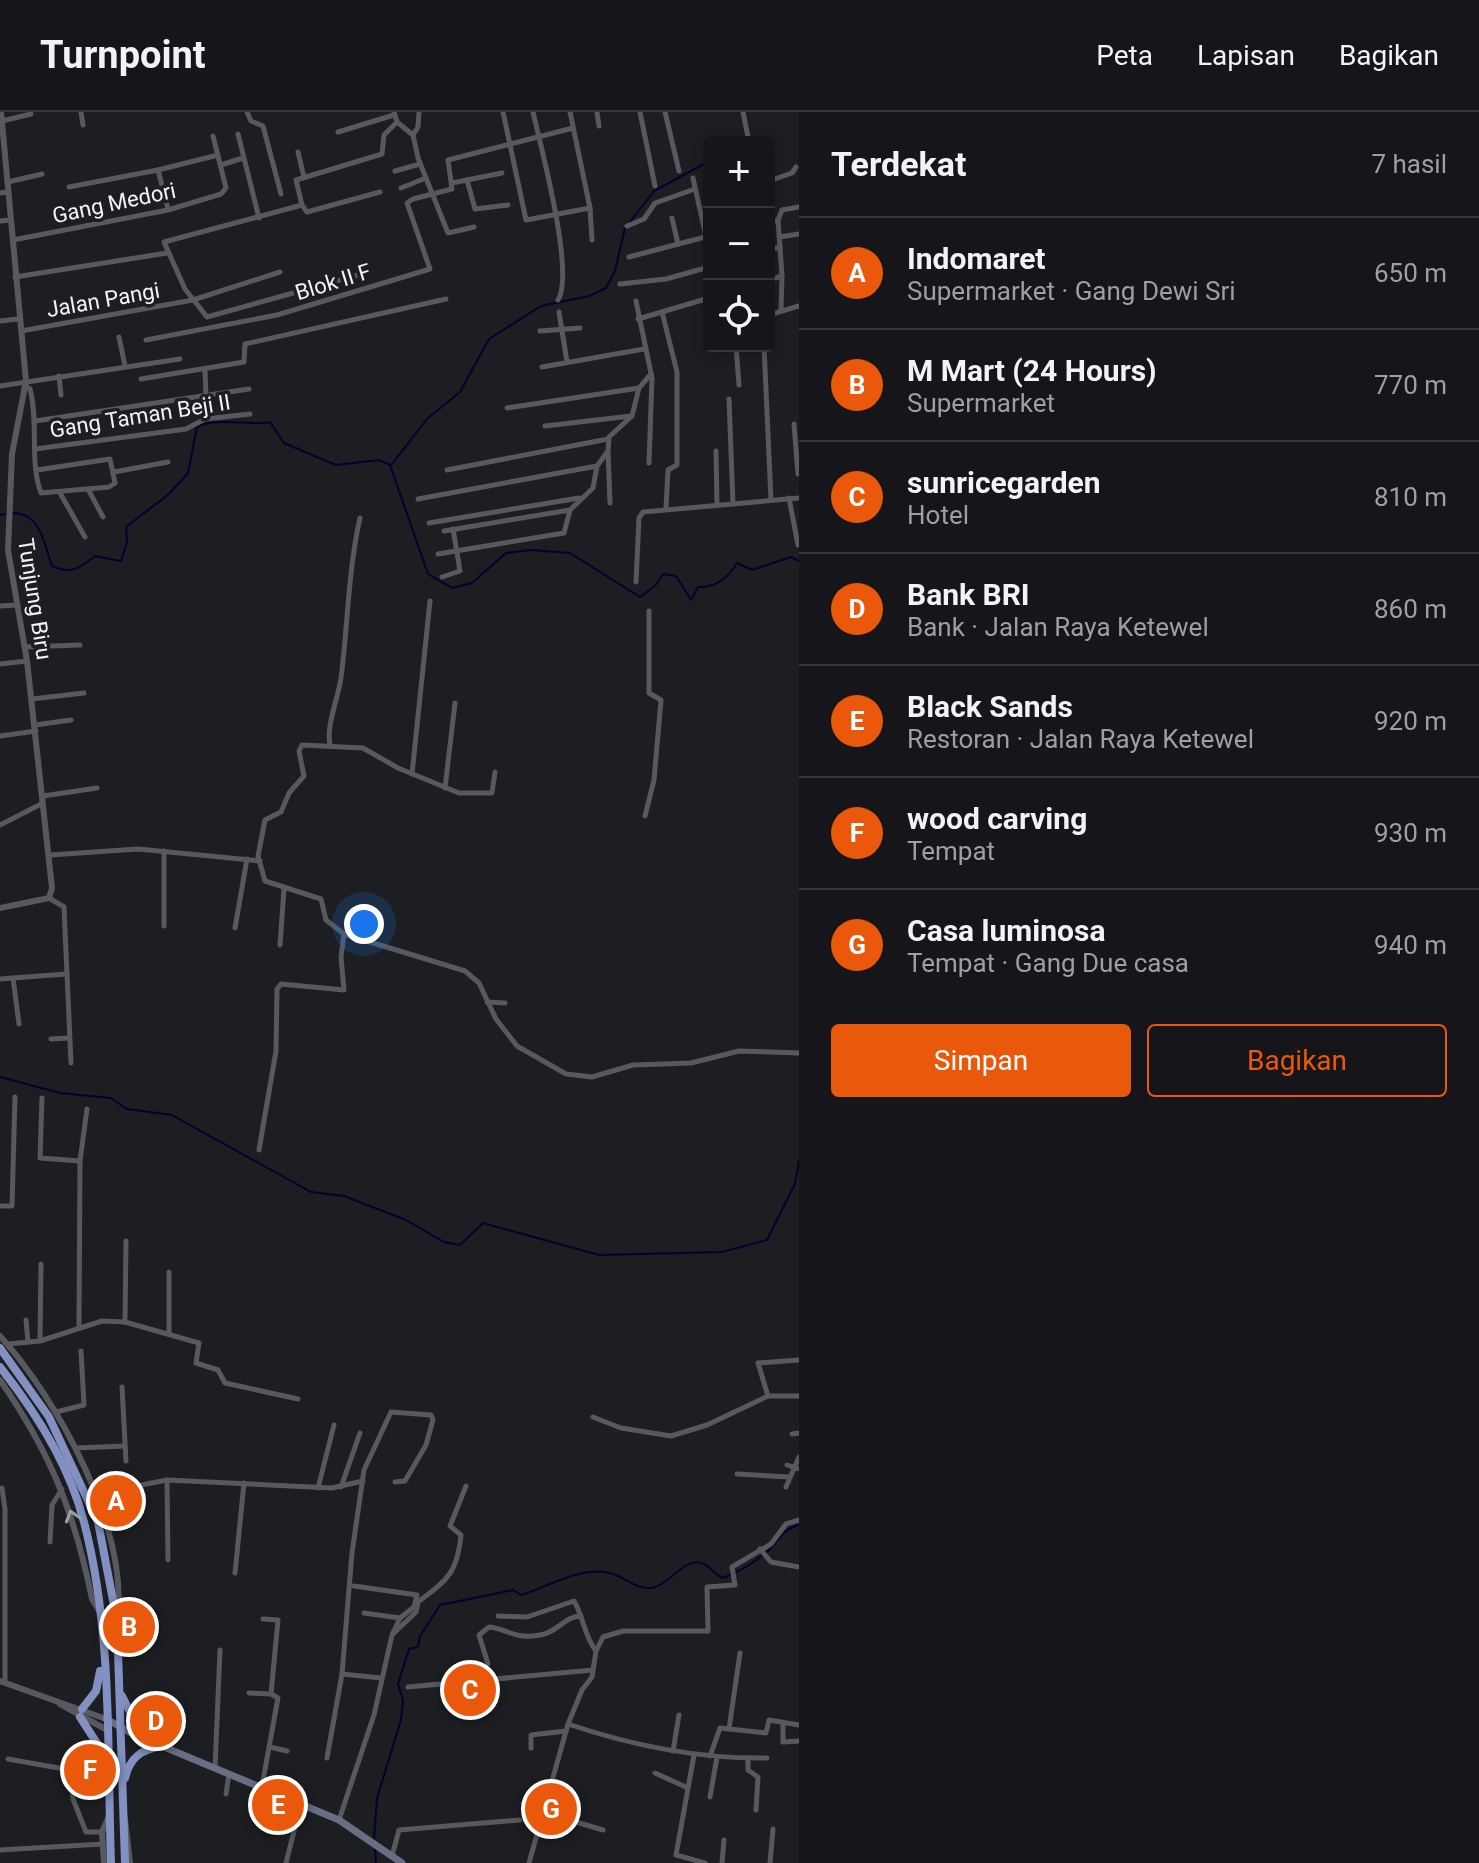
<!DOCTYPE html>
<html lang="id">
<meta charset="utf-8">
<style>
:root{--surface:#16161a;--page:#232327;--text:#f1f3f6;--muted:#9e9fa2;--line:#353539;--accent:#ea580c}
body{margin:0;font-family:Roboto,sans-serif;background:var(--page);color:var(--text)}
.controls{position:absolute;right:24px;top:24px;display:grid;overflow:hidden;border-radius:8px;box-shadow:0 4px 12px #0003}
.controls button{width:72px;height:72px;display:grid;place-items:center;padding:0;border:0;border-bottom:2px solid var(--line);background:var(--surface);color:var(--text);font:40px sans-serif}
.you{position:absolute;left:364px;top:812px;width:28px;height:28px;margin:-20px;border:6px solid #fff;border-radius:50%;background:#1a73e8;box-shadow:0 0 0 12px #1a73e833}
.badge{display:grid;place-items:center;width:52px;height:52px;border-radius:50%;background:var(--accent);color:#fff;font-size:26px;font-weight:700}
.pin{position:absolute;translate:-50% -50%;border:4px solid #fff;box-shadow:0 2px 8px #0006}
.list{margin:0;padding:0;list-style:none}
h2{display:flex;justify-content:space-between;align-items:center;height:104px;margin:0;padding:0 32px;font-size:34px}
h2 small{font-size:26px;font-weight:400;color:var(--muted)}
.list li{display:grid;grid-template-columns:52px 1fr auto;gap:24px;align-items:center;box-sizing:border-box;height:112px;padding:0 32px;border-top:2px solid var(--line)}
.list b{display:block;font-size:30px;white-space:nowrap}
.list p{margin:0;font-size:26px;white-space:nowrap;color:var(--muted)}
.list em{font-size:26px;font-style:normal;color:var(--muted)}
.actions{display:flex;gap:16px;padding:24px 32px}
.actions a{flex:1;padding:18px 0;border:2px solid var(--accent);border-radius:8px;text-align:center;font-size:28px;color:var(--accent)}
.actions .main{background:var(--accent);color:#fff}
.icon{flex:none;width:44px;height:44px;fill:none;stroke:currentColor;stroke-width:2;stroke-linecap:round;stroke-linejoin:round}
.map{position:relative;flex:none;width:799px;height:1751px;overflow:hidden}
header{display:flex;align-items:center;gap:48px;box-sizing:border-box;height:112px;padding:0 40px;background:var(--surface);border-bottom:2px solid var(--line)}
header strong{font-size:38px}
nav{display:flex;gap:44px;margin-inline-start:auto;font-size:28px}
main{display:flex}
aside{flex:1;background:var(--surface)}
.map>svg:first-child{display:block}
.lines{fill:none;stroke-linecap:round;stroke-linejoin:round}
.stream{stroke:#040033;stroke-width:2}
.minor{stroke:#58595e;stroke-width:5}
.tertiary{stroke:#58595e;stroke-width:6}
.secondary{stroke:#686e84;stroke-width:7}
.trunk{stroke:#8291c2;stroke-width:8}
.oneway{stroke:#9d9ea2}
.labels{text-anchor:middle;dominant-baseline:central;stroke-width:7;stroke-linejoin:round;paint-order:stroke}
.street-label{font-size:22px;fill:#f2f3f6;stroke:#1d1e22}
</style>
<header>
<strong>Turnpoint</strong>
<nav><a>Peta</a><a>Lapisan</a><a>Bagikan</a></nav>
</header>
<main>
<div class="map">
<svg width="799" height="1751" viewBox="0 0 799 1751">
<rect width="100%" height="100%" fill="#1d1e22"/>
<g class="lines">
<g class="stream">
<path d="M629,111L654,79L702,53L709,55"/>
<path d="M392,352L428,306L460,280L489,227L541,194L589,184L606,176L615,159L625,116"/>
<path d="M13,401C41,401 44,432 52,454C72,463 80,456 95,444L121,449L127,430L126,415L169,382L188,361L197,315C217,305 246,314 270,310L284,331L336,353L379,348L390,353L428,462L452,476L472,471L506,441L531,438L570,441L640,485L655,474L663,462L676,464L691,488L698,475C716,476 728,466 737,451L752,458L791,445L799,449"/>
<path d="M0,403L7,402"/>
<path d="M0,965L60,981L111,986L127,997L172,1003L311,1080L344,1084L406,1108L444,1130L460,1133L483,1111L599,1143L722,1140L767,1128L795,1072L799,1049"/>
<path d="M374,1727L377,1686L401,1608L403,1588L398,1572L409,1537L418,1535L420,1524L440,1493L513,1478L521,1483C549,1475 578,1454 610,1461C624,1464 635,1477 650,1476C669,1475 684,1443 704,1452C711,1455 714,1462 723,1466C741,1459 754,1451 769,1438C780,1427 783,1417 799,1413"/>
<path d="M375,1737L376,1751"/>
</g>
<g class="minor">
<path d="M81,0L83,13"/>
<path d="M247,0L251,9L263,14L281,82"/>
<path d="M394,0L397,10L413,23L418,46L448,121L474,115"/>
<path d="M503,0L526,108L590,96"/>
<path d="M533,0C541,36 575,161 558,188"/>
<path d="M570,0L590,96L592,128"/>
<path d="M597,0L599,14"/>
<path d="M640,0L655,74"/>
<path d="M665,0L679,59"/>
<path d="M743,0L749,30"/>
<path d="M2,9L31,2"/>
<path d="M338,20L394,3"/>
<path d="M238,22L259,106"/>
<path d="M413,23L418,15L419,0"/>
<path d="M298,40L304,65"/>
<path d="M221,53L243,46"/>
<path d="M395,59L420,52"/>
<path d="M693,66L706,125"/>
<path d="M467,68L475,97L508,93"/>
<path d="M769,69L792,61L796,55"/>
<path d="M8,70L42,62"/>
<path d="M452,71L502,61"/>
<path d="M69,75L158,58"/>
<path d="M401,76L426,66"/>
<path d="M0,81L9,80"/>
<path d="M302,93L307,100L380,80"/>
<path d="M168,97L158,58L218,43"/>
<path d="M672,106L678,132"/>
<path d="M778,108L782,98L799,95"/>
<path d="M0,109L11,108"/>
<path d="M769,111L778,108L782,164"/>
<path d="M627,114L644,107L655,91L695,77"/>
<path d="M779,125L799,122"/>
<path d="M13,128L168,98L221,82L226,76L213,24"/>
<path d="M769,138L780,135"/>
<path d="M629,145L709,124"/>
<path d="M369,160L207,205L185,177L164,130L302,93L296,68L382,42L384,23L397,10"/>
<path d="M15,165L167,141"/>
<path d="M769,168L782,164L781,198"/>
<path d="M620,172L666,167L709,155"/>
<path d="M636,189L652,266L649,351"/>
<path d="M559,200L567,250"/>
<path d="M662,200L677,260V353L668,358L666,396"/>
<path d="M769,203L799,194"/>
<path d="M638,207L709,186"/>
<path d="M0,209L18,207"/>
<path d="M21,219L193,188L280,160"/>
<path d="M540,219L580,216"/>
<path d="M119,225L125,254"/>
<path d="M146,228L277,203L430,157L407,91L413,87L452,77L448,48L573,16"/>
<path d="M736,234L739,273"/>
<path d="M764,234L771,388"/>
<path d="M542,255L644,237"/>
<path d="M205,258L206,285"/>
<path d="M59,264L61,283"/>
<path d="M141,267L244,250L245,232L446,187"/>
<path d="M0,274L180,247"/>
<path d="M25,274L30,277C39,310 29,349 41,381L109,375L115,371L110,347L37,358"/>
<path d="M729,287L733,392"/>
<path d="M507,296L639,276"/>
<path d="M35,309L249,277"/>
<path d="M794,312L798,362"/>
<path d="M545,314L631,304"/>
<path d="M35,337L186,317L205,307L250,302"/>
<path d="M716,339L717,393"/>
<path d="M608,340L610,391"/>
<path d="M447,358L608,327"/>
<path d="M114,360L168,350"/>
<path d="M88,377L103,405"/>
<path d="M60,381L85,425"/>
<path d="M789,386L798,433"/>
<path d="M418,387L597,354"/>
<path d="M429,411L579,386"/>
<path d="M444,419L570,398"/>
<path d="M438,442L564,421L570,398L593,376L597,354L608,339L609,325L632,304L639,276L651,262"/>
<path d="M442,465L460,459L453,417"/>
<path d="M636,470L639,406L643,400L799,386"/>
<path d="M0,494L17,493"/>
<path d="M24,535L80,533"/>
<path d="M0,552L27,549"/>
<path d="M32,587L84,581"/>
<path d="M35,613L71,608"/>
<path d="M0,624L36,619"/>
<path d="M330,633C326,613 338,587 341,566C348,512 348,459 360,406"/>
<path d="M495,660L492,681H459L398,656L363,636L302,633L299,639L304,664L289,681L281,700L265,708L258,744L265,769L321,787L326,808L344,822L465,859L479,871L496,907L517,934L566,962L592,965L633,953L691,951L739,939L799,941"/>
<path d="M412,662L430,489"/>
<path d="M445,676L455,591"/>
<path d="M43,684L97,676"/>
<path d="M645,704L654,668L661,588L649,581V499"/>
<path d="M0,713L43,691"/>
<path d="M50,743L138,737L260,749"/>
<path d="M49,786L64,795L71,951"/>
<path d="M164,814V739"/>
<path d="M235,816L247,747"/>
<path d="M280,833L284,777"/>
<path d="M13,866L19,912"/>
<path d="M0,867L66,862"/>
<path d="M487,890L505,891"/>
<path d="M51,927L69,926"/>
<path d="M42,986L40,1046L80,1049"/>
<path d="M259,1038L276,939L277,877L281,872L344,878L341,845L344,822"/>
<path d="M0,1094H12L15,985"/>
<path d="M169,1160V1220"/>
<path d="M26,1208L28,1230"/>
<path d="M125,1210L126,1129"/>
<path d="M79,1214L80,1049L87,997"/>
<path d="M40,1229L41,1152"/>
<path d="M8,1232L40,1229L102,1209L125,1210L199,1231L196,1251L218,1258L225,1271L298,1287"/>
<path d="M122,1275L126,1349"/>
<path d="M768,1284L758,1251L799,1248"/>
<path d="M56,1300L84,1293L81,1239"/>
<path d="M593,1305L621,1316L671,1324L707,1313L768,1284H799"/>
<path d="M792,1322L799,1321"/>
<path d="M76,1336L124,1334"/>
<path d="M787,1353L799,1357"/>
<path d="M737,1362L789,1365"/>
<path d="M341,1375L360,1321"/>
<path d="M786,1375L799,1345"/>
<path d="M2,1376L5,1397V1571"/>
<path d="M318,1376L334,1313"/>
<path d="M95,1382L167,1368"/>
<path d="M50,1430L52,1393L62,1377"/>
<path d="M760,1437L771,1450L799,1455"/>
<path d="M168,1448L167,1368L332,1376L363,1369"/>
<path d="M235,1461L244,1371"/>
<path d="M364,1501L400,1506"/>
<path d="M498,1504L527,1505L574,1489C584,1506 584,1524 596,1539"/>
<path d="M393,1522L416,1500L418,1490C447,1468 457,1462 461,1423L450,1414L466,1374"/>
<path d="M488,1552L479,1523L489,1515C509,1517 514,1528 540,1523C557,1521 565,1504 581,1504"/>
<path d="M342,1562L381,1566"/>
<path d="M408,1575L593,1558"/>
<path d="M249,1581L271,1582"/>
<path d="M783,1611V1630L799,1629"/>
<path d="M568,1612C633,1634 698,1647 767,1646"/>
<path d="M729,1617L740,1541"/>
<path d="M270,1635L287,1639"/>
<path d="M531,1636V1623L566,1619"/>
<path d="M673,1639L679,1603"/>
<path d="M694,1643L676,1743L705,1751"/>
<path d="M710,1644L720,1616L766,1621L769,1608L799,1613"/>
<path d="M327,1646L342,1562L352,1441L364,1358L391,1300L431,1303L433,1308L426,1333L405,1369L395,1370"/>
<path d="M748,1646V1658L758,1665L756,1698"/>
<path d="M8,1647L70,1658L73,1687L86,1720H102"/>
<path d="M215,1656L220,1538"/>
<path d="M655,1661L688,1676"/>
<path d="M262,1674L278,1586L271,1582L278,1508L263,1507"/>
<path d="M226,1682L229,1662"/>
<path d="M710,1685L717,1645"/>
<path d="M542,1700L603,1718"/>
<path d="M339,1708L374,1603L392,1523L400,1506L414,1495L417,1483L354,1474"/>
<path d="M0,1738L103,1732"/>
<path d="M392,1744L399,1718L520,1708"/>
<path d="M286,1751L301,1691"/>
<path d="M529,1751L568,1612L582,1578L592,1565L596,1539L603,1525L623,1519H708L707,1475L735,1473L732,1455L771,1432L786,1412L799,1408"/>
<path d="M722,1751L724,1728"/>
<path d="M770,1751L773,1717"/>
</g>
<g class="tertiary">
<path d="M0,796L49,786L52,776L27,549L8,438L12,342L26,269L1,0"/>
<path d="M0,1224C58,1288 126,1413 118,1502"/>
<path d="M0,1268C51,1342 74,1399 92,1487L101,1502"/>
<path d="M0,1569L106,1607"/>
<path d="M60,1592L107,1618"/>
<path d="M125,1707L130,1751"/>
<path d="M104,1751L102,1720L109,1704"/>
</g>
<path class="secondary" d="M106,1607L133,1622L339,1708L402,1751"/>
<g class="trunk">
<path d="M0,1236L49,1305L98,1410L117,1509L125,1751"/>
<path d="M0,1255C35,1299 70,1355 84,1410C113,1521 107,1638 111,1751"/>
<path d="M122,1584L137,1614L159,1632"/>
<path d="M82,1597L96,1579L100,1559"/>
<path d="M80,1605L107,1647"/>
<path d="M125,1666C130,1645 142,1637 163,1634"/>
</g>
</g>
<defs><path id="oneway-chevron" d="M-2-3.5L2.5 0L-2 3.5" fill="none" stroke-width="1.6" stroke-linecap="round" stroke-linejoin="round" transform="scale(2)"/></defs>
<use class="oneway" href="#oneway-chevron" transform="translate(72 1404) rotate(-107)"/>
<g class="labels">
<g class="street-label">
<text transform="translate(114 91) rotate(-12)">Gang Medori</text>
<text transform="translate(333 170) rotate(-17)">Blok II F</text>
<text transform="translate(103 188) rotate(-10)">Jalan Pangi</text>
<text transform="translate(140 304) rotate(-9)">Gang Taman Beji II</text>
<text transform="translate(35 487) rotate(81)">Tunjung Biru</text>
</g>
</g>
</svg>
<div class="controls">
<button>+</button>
<button>−</button>
<button><svg class="icon" aria-label="locate" viewBox="0 0 24 24"><circle cx="12" cy="12" r="6"/><path d="M12 2v4M12 18v4M2 12h4M18 12h4"/></svg></button>
</div>
<div class="you"></div>
<div class="pin badge" style="left:116px;top:1389px">A</div>
<div class="pin badge" style="left:129px;top:1515px">B</div>
<div class="pin badge" style="left:470px;top:1578px">C</div>
<div class="pin badge" style="left:156px;top:1609px">D</div>
<div class="pin badge" style="left:278px;top:1693px">E</div>
<div class="pin badge" style="left:90px;top:1658px">F</div>
<div class="pin badge" style="left:551px;top:1697px">G</div>
</div>
<aside>
<h2>Terdekat<small>7 hasil</small></h2>
<ul class="list">
<li><span class="badge">A</span><div><b>Indomaret</b><p>Supermarket · Gang Dewi Sri</p></div><em>650 m</em></li>
<li><span class="badge">B</span><div><b>M Mart (24 Hours)</b><p>Supermarket</p></div><em>770 m</em></li>
<li><span class="badge">C</span><div><b>sunricegarden</b><p>Hotel</p></div><em>810 m</em></li>
<li><span class="badge">D</span><div><b>Bank BRI</b><p>Bank · Jalan Raya Ketewel</p></div><em>860 m</em></li>
<li><span class="badge">E</span><div><b>Black Sands</b><p>Restoran · Jalan Raya Ketewel</p></div><em>920 m</em></li>
<li><span class="badge">F</span><div><b>wood carving</b><p>Tempat</p></div><em>930 m</em></li>
<li><span class="badge">G</span><div><b>Casa luminosa</b><p>Tempat · Gang Due casa</p></div><em>940 m</em></li>
</ul>
<div class="actions"><a class="main">Simpan</a><a>Bagikan</a></div>
</aside>
</main>
